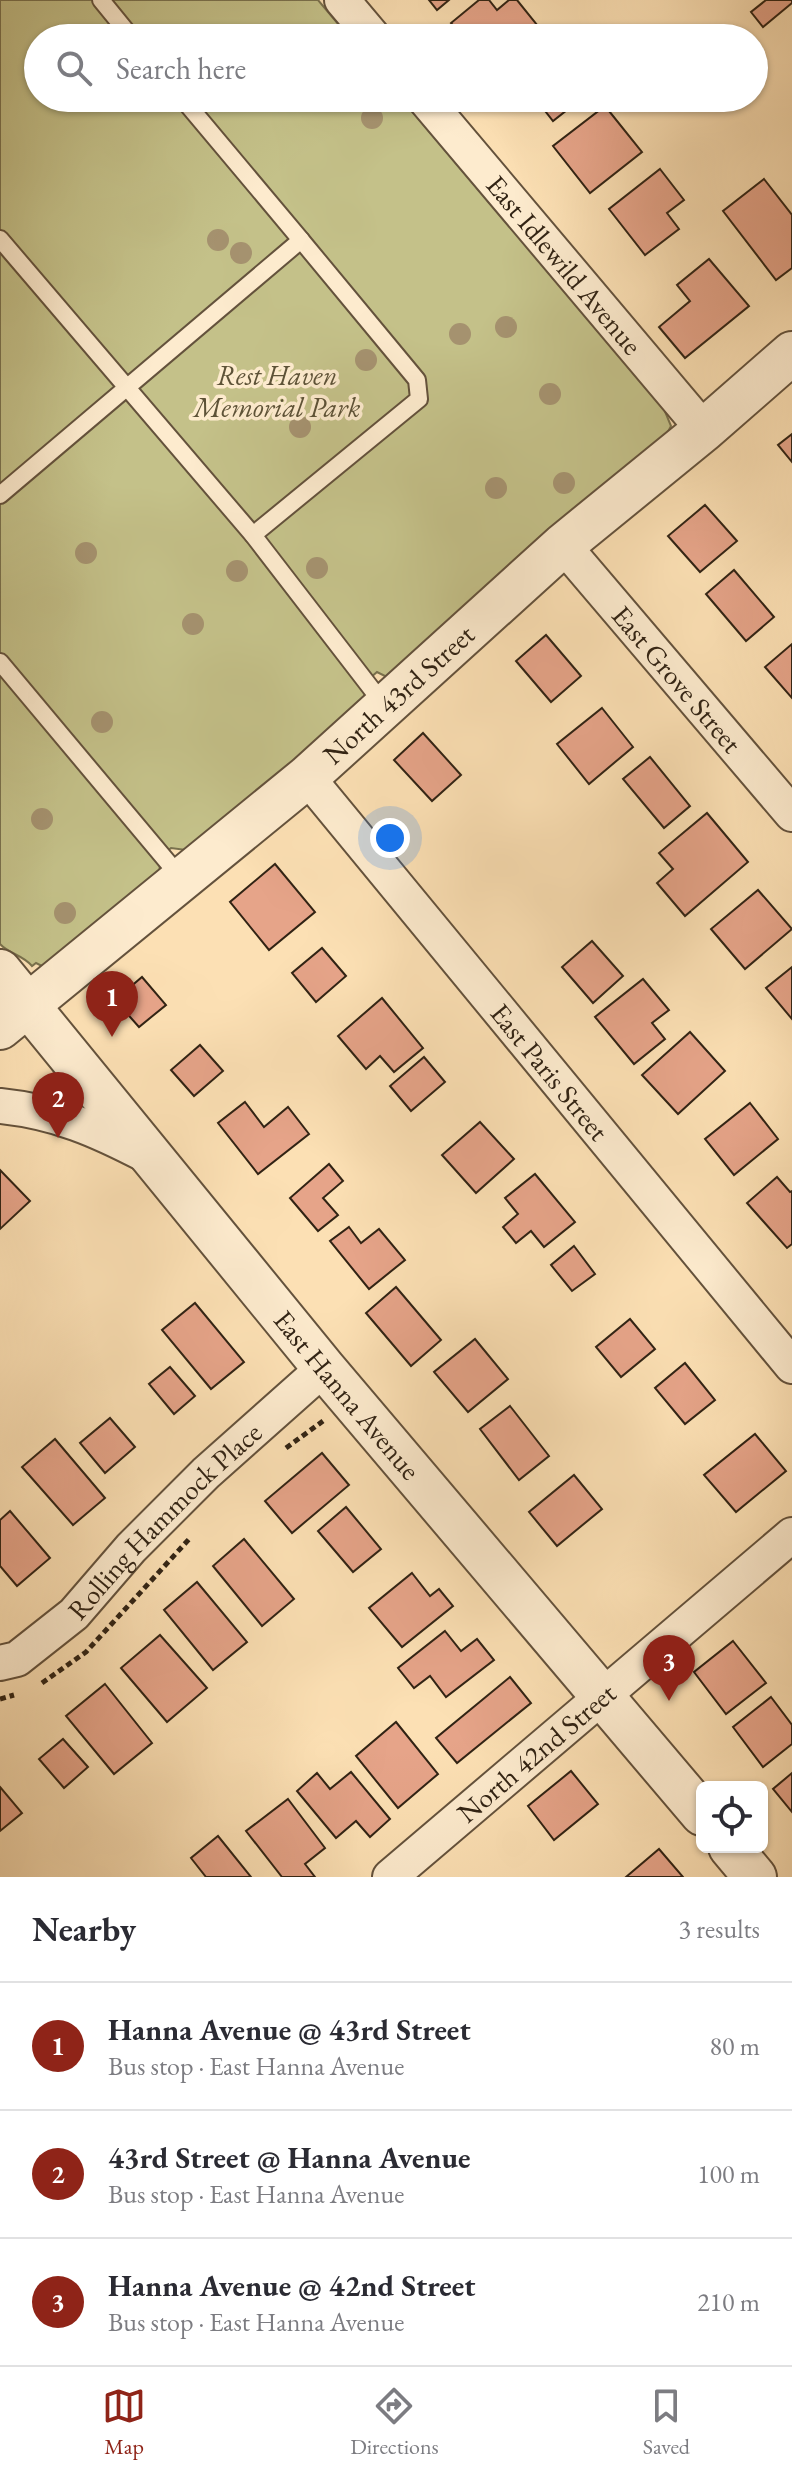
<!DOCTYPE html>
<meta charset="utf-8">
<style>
:root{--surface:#fff;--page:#f2f2f3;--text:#2b2b33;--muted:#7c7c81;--line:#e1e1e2;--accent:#8f2418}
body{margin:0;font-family:"EB Garamond",serif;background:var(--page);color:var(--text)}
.controls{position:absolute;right:24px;bottom:24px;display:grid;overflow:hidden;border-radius:12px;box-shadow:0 2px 6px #0004}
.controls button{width:72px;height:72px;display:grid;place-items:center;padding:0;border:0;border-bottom:2px solid var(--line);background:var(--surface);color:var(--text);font:40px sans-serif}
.you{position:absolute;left:390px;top:838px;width:28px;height:28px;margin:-20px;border:6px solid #fff;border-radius:50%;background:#1a73e8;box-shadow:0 0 0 12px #1a73e833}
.badge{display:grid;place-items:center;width:52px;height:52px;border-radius:50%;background:var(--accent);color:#fff;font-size:26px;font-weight:700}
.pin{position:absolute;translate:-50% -66px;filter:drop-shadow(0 2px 4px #0008)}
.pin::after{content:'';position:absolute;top:42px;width:28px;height:24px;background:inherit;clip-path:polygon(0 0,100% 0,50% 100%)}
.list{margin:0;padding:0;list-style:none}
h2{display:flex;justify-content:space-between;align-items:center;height:104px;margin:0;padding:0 32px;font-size:34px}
h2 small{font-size:26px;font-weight:400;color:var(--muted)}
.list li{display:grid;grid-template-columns:52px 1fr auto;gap:24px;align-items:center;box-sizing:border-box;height:128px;padding:0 32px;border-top:2px solid var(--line)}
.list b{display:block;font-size:30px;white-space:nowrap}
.list p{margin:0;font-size:26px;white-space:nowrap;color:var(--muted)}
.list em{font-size:26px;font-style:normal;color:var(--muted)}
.icon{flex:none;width:44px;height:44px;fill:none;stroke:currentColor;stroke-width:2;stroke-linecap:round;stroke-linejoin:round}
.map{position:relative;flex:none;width:792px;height:1877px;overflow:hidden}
.search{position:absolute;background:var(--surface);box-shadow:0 2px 6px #0004;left:24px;right:24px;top:24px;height:88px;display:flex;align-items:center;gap:20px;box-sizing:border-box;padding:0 28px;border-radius:44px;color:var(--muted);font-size:30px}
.sheet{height:488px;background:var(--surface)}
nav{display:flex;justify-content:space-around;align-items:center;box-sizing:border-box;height:112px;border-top:2px solid var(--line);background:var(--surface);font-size:22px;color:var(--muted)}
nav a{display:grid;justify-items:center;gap:4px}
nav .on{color:var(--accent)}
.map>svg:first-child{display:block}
.green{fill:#c4c189;stroke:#7a724e;stroke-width:2}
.building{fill:#e6a489;stroke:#312314;stroke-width:2}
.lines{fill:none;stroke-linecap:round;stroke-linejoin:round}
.service-casing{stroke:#64523c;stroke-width:20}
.minor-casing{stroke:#64523c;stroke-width:38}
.tertiary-casing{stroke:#64523c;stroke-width:46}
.path{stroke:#312314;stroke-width:5;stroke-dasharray:6 4;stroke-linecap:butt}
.service{stroke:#fdebce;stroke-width:16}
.minor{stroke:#fdebce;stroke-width:34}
.tertiary{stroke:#fdebce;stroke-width:42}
.tree{fill:#a5926f}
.labels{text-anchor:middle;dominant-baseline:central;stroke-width:7;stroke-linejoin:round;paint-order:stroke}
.street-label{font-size:28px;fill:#312314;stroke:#fdebce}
.park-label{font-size:28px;font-style:italic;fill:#5d5237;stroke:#fdebce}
</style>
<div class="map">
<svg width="792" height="1877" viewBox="0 0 792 1877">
<rect width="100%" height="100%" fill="#fce0b4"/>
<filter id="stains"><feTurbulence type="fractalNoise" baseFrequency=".0025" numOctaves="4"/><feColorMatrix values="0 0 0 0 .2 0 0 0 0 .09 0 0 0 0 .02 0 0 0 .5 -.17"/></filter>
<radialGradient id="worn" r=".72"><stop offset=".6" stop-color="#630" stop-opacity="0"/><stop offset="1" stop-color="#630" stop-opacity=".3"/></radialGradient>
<path class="green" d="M0,0H318L350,38H38V98H401L664,409L671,426L659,449L393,680L377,672L362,685L365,690L364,704L186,850L171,848L157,860L160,864L159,875L44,967L36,963L32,966C23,955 9,954 0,944Z"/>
<g class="building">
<path d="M429,0H449L437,10Z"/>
<path d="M479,0H489L497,10L509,0H517L538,26L524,38H464L451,23Z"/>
<path d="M766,0H792V3L763,27L751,12Z"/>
<path d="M535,98H566L572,106L553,121Z"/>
<path d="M605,106L642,152L590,193L553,146Z"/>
<path d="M660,169L684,200L667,213L679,229L645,255L609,209Z"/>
<path d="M764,179L792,215V268L776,280L723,211Z"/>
<path d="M709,259L749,306L685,358L659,327L690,301L677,285Z"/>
<path d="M792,434V462L778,445Z"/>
<path d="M705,505L737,541L700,572L668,536Z"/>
<path d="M734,570L774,617L746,641L706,594Z"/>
<path d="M546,635L581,676L551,702L516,661Z"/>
<path d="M792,644V698L765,667Z"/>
<path d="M602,708L633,747L589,784L557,744Z"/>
<path d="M423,733L461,775L432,801L394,760Z"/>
<path d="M650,757L690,806L664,828L623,779Z"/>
<path d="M707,813L748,862L685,916L657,883L673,869L659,853Z"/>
<path d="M275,864L315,912L269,950L230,902Z"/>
<path d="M758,890L792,929L745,969L711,929Z"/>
<path d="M592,941L623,976L593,1003L562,967Z"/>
<path d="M322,948L346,976L316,1002L292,973Z"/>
<path d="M792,967V1019L766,988Z"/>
<path d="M142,977L166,1005L139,1027L115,1000Z"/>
<path d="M643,979L669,1010L652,1023L665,1039L634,1064L595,1017Z"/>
<path d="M382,998L423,1048L394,1072L380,1056L366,1069L338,1036Z"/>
<path d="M690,1032L725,1071L678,1114L642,1075Z"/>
<path d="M200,1045L223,1071L194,1096L171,1070Z"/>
<path d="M424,1057L445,1082L411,1111L390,1086Z"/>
<path d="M245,1102L264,1127L288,1107L309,1134L258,1174L218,1123Z"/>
<path d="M750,1103L778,1139L734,1175L705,1139Z"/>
<path d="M480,1122L514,1159L476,1193L442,1155Z"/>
<path d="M329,1164L343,1181L323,1198L338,1215L318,1231L290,1198Z"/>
<path d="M0,1170L30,1201L0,1229Z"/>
<path d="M535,1174L575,1222L544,1247L531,1231L516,1243L503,1227L518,1214L505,1198Z"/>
<path d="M777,1177L790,1192L792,1191V1244L787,1248L747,1203Z"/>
<path d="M349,1227L361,1243L379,1229L405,1260L369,1289L330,1241Z"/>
<path d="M574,1246L595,1274L572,1291L551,1265Z"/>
<path d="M396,1287L441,1340L411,1366L366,1313Z"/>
<path d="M195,1303L244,1362L211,1389L162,1330Z"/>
<path d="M630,1319L655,1349L621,1377L596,1347Z"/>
<path d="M475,1339L508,1379L468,1412L434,1372Z"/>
<path d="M685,1363L715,1400L685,1424L655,1388Z"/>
<path d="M170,1367L195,1396L174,1414L149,1384Z"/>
<path d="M510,1406L549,1456L519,1480L480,1429Z"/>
<path d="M110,1418L135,1447L105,1473L80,1443Z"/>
<path d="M755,1434L786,1471L736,1512L704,1475Z"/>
<path d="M55,1439L105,1498L73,1525L22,1467Z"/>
<path d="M322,1453L349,1485L292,1533L265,1501Z"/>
<path d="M574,1475L602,1509L557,1546L529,1512Z"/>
<path d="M346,1507L381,1549L353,1572L318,1531Z"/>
<path d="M10,1511L50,1558L17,1586L0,1566V1520Z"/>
<path d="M244,1539L294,1599L262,1626L213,1566Z"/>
<path d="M412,1573L430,1596L439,1589L453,1606L402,1647L369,1608Z"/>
<path d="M197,1582L247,1642L213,1670L164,1610Z"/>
<path d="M445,1631L461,1651L477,1639L494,1660L446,1697L430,1676L414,1688L398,1668Z"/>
<path d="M160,1635L207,1688L167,1722L121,1668Z"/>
<path d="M733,1641L766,1683L726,1714L694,1672Z"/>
<path d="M510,1677L531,1703L457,1763L436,1738Z"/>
<path d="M105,1684L152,1743L114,1774L66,1716Z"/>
<path d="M771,1697L792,1725V1744L763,1767L733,1727Z"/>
<path d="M396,1722L438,1774L398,1808L356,1756Z"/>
<path d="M63,1739L88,1767L64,1788L39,1759Z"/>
<path d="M571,1771L598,1804L554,1840L528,1806Z"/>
<path d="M351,1772L390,1819L370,1837L356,1821L336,1838L297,1791L317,1773L330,1789Z"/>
<path d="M792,1773V1812L773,1789Z"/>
<path d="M0,1787L22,1813L0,1831Z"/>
<path d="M288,1799L325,1848L305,1864L315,1877H282L246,1831Z"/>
<path d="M218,1836L251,1877H206L191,1858Z"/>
<path d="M659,1849L683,1877H626Z"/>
</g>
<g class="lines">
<defs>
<g id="service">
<path d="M101,0L132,38"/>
<path d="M182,98L301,240"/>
<path d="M0,239L253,535L384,705"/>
<path d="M0,495L301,240L417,380L419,399L253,535"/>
<path d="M0,662L181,878"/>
</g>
<g id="minor">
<path d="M342,0L374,38"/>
<path id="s1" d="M424,98L704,430"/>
<path id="s2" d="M563,545L792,814"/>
<path id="s3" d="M307,777L792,1366"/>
<path d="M0,1106C57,1112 96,1129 146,1155"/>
<path id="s4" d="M0,1663L17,1659L74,1614L131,1548L206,1473L324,1368"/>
<path id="s5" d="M390,1877L792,1535"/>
</g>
<g id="tertiary">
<path id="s6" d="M0,971L324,1368L702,1814"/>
<path id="s7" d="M0,1028L307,777L563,545L704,430L792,353"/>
<path d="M730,1847L755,1877"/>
</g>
</defs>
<use href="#service" class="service-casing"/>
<use href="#minor" class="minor-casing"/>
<use href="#tertiary" class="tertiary-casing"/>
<g class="path">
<path d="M286,1448L323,1421"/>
<path d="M42,1683L86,1652L191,1537"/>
<path d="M0,1699L14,1695"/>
</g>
<use href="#service" class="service"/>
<use href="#minor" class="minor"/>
<use href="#tertiary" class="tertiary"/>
</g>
<g class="tree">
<circle cx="372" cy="118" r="11"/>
<circle cx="218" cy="240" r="11"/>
<circle cx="241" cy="253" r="11"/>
<circle cx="506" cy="327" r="11"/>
<circle cx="460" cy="334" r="11"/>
<circle cx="366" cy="360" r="11"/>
<circle cx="550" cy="394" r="11"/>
<circle cx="300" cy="427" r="11"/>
<circle cx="564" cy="483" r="11"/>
<circle cx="496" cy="488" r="11"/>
<circle cx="86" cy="553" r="11"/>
<circle cx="317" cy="568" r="11"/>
<circle cx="237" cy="571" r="11"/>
<circle cx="193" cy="624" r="11"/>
<circle cx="102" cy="722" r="11"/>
<circle cx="42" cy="819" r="11"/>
<circle cx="65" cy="913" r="11"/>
</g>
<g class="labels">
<g class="street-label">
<text stroke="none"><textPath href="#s1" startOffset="218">East Idlewild Avenue</textPath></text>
<text stroke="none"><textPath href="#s2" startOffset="176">East Grove Street</textPath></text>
<text stroke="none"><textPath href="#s7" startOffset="520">North 43rd Street</textPath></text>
<text stroke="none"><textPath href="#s3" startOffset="382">East Paris Street</textPath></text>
<text stroke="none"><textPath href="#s6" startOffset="548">East Hanna Avenue</textPath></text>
<text stroke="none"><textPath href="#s4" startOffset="220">Rolling Hammock Place</textPath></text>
<text stroke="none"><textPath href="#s5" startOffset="192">North 42nd Street</textPath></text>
</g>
<g class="park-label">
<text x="277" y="375">Rest Haven<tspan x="277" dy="32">Memorial Park</tspan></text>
</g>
</g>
<rect width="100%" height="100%" filter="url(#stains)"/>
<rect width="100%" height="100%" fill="url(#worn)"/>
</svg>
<div class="controls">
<button><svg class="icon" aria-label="locate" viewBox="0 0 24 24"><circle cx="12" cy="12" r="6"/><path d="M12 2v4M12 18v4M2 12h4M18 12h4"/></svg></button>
</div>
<div class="you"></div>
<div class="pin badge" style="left:112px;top:1037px">1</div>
<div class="pin badge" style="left:58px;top:1138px">2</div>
<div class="pin badge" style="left:669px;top:1701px">3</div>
<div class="search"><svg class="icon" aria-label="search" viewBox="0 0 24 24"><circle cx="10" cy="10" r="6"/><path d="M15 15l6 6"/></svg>Search here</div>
</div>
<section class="sheet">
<h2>Nearby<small>3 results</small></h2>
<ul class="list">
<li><span class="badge">1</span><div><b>Hanna Avenue @ 43rd Street</b><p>Bus stop · East Hanna Avenue</p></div><em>80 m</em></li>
<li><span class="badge">2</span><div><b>43rd Street @ Hanna Avenue</b><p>Bus stop · East Hanna Avenue</p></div><em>100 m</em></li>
<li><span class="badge">3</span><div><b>Hanna Avenue @ 42nd Street</b><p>Bus stop · East Hanna Avenue</p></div><em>210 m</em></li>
</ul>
</section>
<nav>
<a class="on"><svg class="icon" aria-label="map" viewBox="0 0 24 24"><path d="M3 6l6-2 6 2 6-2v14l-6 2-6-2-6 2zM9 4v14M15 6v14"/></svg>Map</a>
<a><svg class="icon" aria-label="directions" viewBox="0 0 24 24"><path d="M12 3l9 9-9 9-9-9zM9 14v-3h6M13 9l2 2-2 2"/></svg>Directions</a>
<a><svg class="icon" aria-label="saved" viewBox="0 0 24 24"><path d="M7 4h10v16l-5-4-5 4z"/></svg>Saved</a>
</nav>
